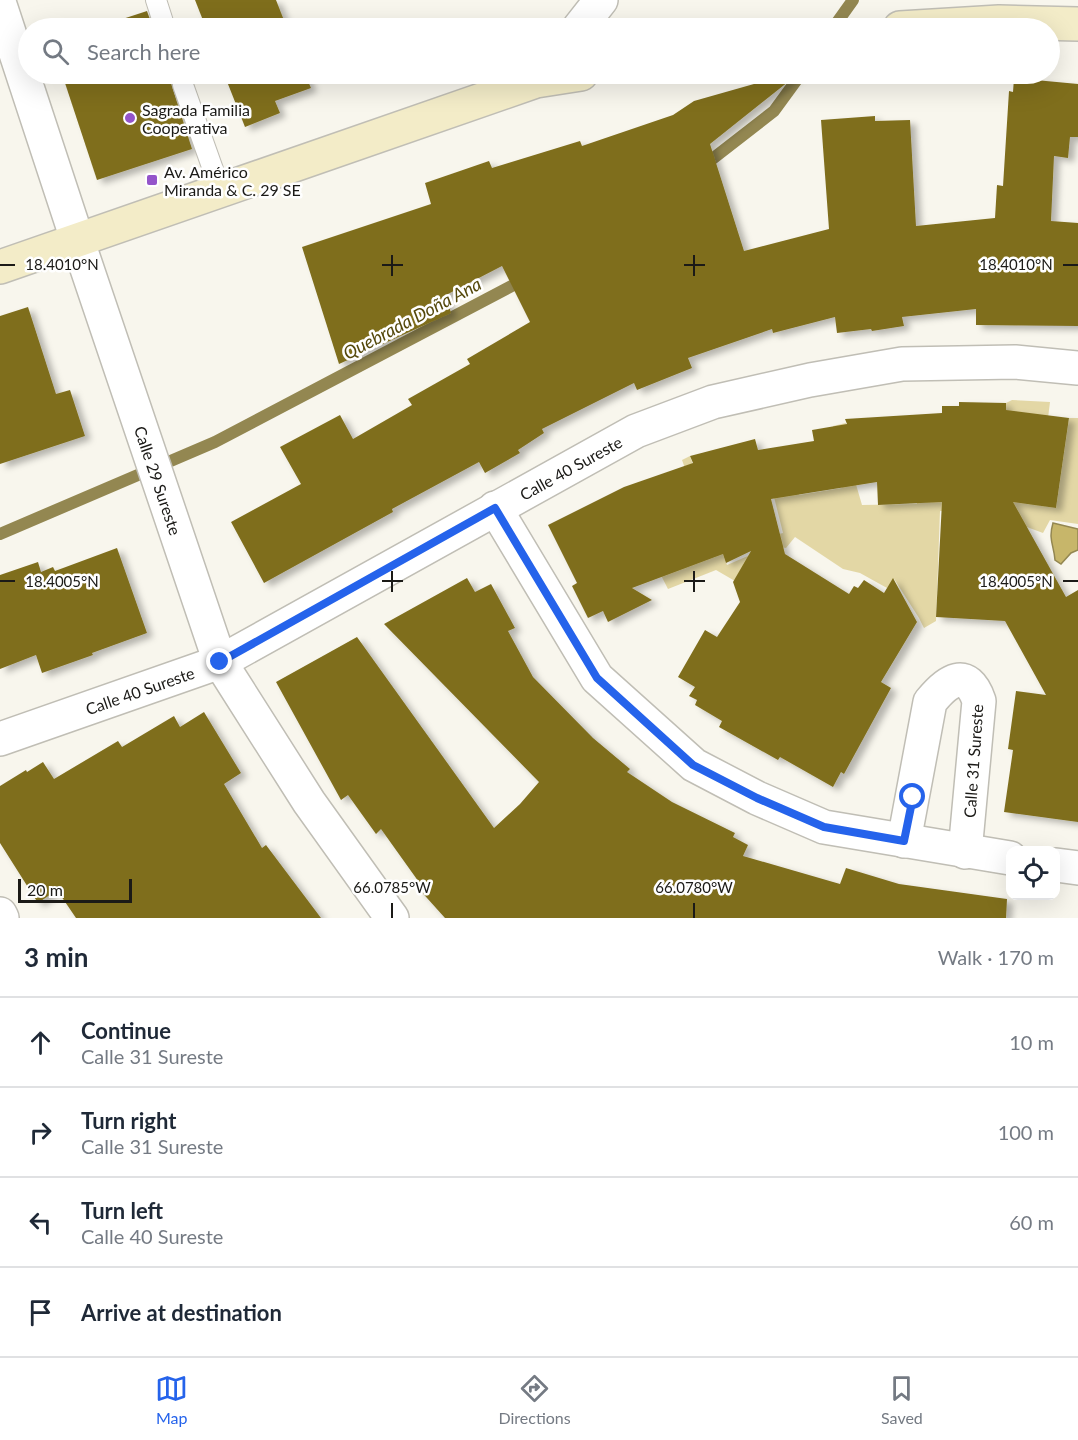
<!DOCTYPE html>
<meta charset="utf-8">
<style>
:root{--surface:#fff;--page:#f2f2f3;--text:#1f2937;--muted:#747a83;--line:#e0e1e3;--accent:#2563eb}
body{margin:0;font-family:Lato,sans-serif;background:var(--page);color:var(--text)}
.controls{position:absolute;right:18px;bottom:18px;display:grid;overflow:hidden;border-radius:12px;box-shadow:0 6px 24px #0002}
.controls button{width:54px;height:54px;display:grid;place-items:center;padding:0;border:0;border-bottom:2px solid var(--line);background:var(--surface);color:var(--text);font:30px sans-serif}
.scale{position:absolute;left:18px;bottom:15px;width:114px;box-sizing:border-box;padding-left:6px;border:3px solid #1b1a17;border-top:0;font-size:16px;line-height:21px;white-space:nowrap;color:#1b1a17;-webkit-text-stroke:4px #fff;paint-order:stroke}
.stop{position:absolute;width:18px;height:18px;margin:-14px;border:4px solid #2563eb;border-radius:50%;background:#fff}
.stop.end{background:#2563eb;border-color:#fff;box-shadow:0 2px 6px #0008}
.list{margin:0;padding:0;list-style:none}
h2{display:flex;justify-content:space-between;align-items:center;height:78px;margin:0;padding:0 24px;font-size:26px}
h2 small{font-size:20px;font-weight:400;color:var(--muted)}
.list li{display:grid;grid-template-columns:39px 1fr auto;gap:18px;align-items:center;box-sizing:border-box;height:90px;padding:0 24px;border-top:2px solid var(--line)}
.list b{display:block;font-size:22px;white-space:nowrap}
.list p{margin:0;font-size:20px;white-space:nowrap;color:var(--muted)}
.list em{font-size:20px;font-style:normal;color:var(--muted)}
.icon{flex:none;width:33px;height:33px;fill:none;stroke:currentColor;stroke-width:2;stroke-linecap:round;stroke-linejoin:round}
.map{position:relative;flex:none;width:1078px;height:918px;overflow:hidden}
.search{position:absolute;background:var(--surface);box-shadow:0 6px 24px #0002;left:18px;right:18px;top:18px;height:66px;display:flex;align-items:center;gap:15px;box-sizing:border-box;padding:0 21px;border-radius:33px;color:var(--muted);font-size:22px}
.sheet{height:438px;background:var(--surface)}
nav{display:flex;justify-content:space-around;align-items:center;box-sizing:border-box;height:84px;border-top:2px solid var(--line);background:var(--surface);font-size:16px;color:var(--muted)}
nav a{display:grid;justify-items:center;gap:3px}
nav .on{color:var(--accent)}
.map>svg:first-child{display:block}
.green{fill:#e3d7a5}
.water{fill:#c7b66a;stroke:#938751;stroke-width:1.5}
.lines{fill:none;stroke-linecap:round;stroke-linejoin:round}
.stream{stroke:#938751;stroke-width:12}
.building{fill:#7f6e1f;filter:url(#shadow)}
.lane-casing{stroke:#c0beb5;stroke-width:22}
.street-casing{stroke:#c0beb5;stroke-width:36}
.secondary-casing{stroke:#c0beb5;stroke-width:36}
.lane{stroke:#fff;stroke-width:20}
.street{stroke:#fff;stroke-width:33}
.secondary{stroke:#f3ecc8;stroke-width:33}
.route{stroke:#2563eb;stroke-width:8}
.ticks{fill:none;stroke:#1b1a17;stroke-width:2}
.poi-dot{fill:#9454ca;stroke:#fff;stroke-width:2}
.labels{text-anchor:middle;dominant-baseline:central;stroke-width:5;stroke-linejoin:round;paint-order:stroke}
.poi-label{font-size:16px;fill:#1b1a17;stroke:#fff;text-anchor:start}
.street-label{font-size:16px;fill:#1b1a17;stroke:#fff}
.water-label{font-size:18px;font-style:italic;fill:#54480b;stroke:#fff}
.ticks-label{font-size:15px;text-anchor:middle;fill:#1b1a17;stroke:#fff;stroke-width:5;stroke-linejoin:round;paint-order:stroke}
</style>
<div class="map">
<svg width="1078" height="918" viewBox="0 0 1078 918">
<defs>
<filter id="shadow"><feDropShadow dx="6" dy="4" stdDeviation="3" flood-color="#0004"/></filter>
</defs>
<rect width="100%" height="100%" fill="#f8f6ed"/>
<path class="green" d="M1012,400L1050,402L1047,426L1014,501L1056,508L1069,418H1078V524L1050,520L1043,533L1011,521L998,511H940L936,621L924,628L919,618L894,579L887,588L860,573L843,569L795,537L786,548L774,546L747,588L716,570L668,589L641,536L716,554L682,460L690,456L727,565L764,549L763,538L783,533L764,457L792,452L799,495L842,488L833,426L846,423L855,481L862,505L917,504L915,474L1004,497L1006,403Z"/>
<path class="water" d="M1053,523L1078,529V550L1071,553L1061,564L1055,560C1054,545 1048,540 1053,523Z"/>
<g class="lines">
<g class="stream">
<path d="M833,28L853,0"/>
<path d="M702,167L774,111L801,74"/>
<path d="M0,534L215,442L525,279"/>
</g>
</g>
<g class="building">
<path d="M195,0H276L287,28H206Z"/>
<path d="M147,11L153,28H95Z"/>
<path d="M62,74H168L192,149L97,180Z"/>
<path d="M224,74H305L311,88L275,101L280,113L245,127Z"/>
<path d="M789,74H798L710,144L744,251L829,229L821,120L875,116V121L910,120L916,226L995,218L997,185L1003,186L1009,91L1013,92L1014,78L1078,84V137H1070L1068,158L1054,156L1051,221L1078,223V326L976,325V309L902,317L904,326L872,331L871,329L837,333L835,317L773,333L772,329L688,358L692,368L637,390L634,383L542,429L544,433L518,450L520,453L485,473L479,462L392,509L393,512L264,583L231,522L301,484L280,447L340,415L353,439L412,405L408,399L470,364L467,359L530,322L502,266L446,295L451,313L339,364L302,247L431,204L425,183L489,161L492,168L580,141L582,146L673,115L694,101Z"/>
<path d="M28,307L56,394L70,390L85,436L0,464V316Z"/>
<path d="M959,402L1006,403V410L1069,418L1056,508L1013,502L1066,597L1078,590V822L1004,812L1013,750L1008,749L1016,691L1046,695L1005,621L936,617L942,502L878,505L877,482L771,499L785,554L849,594L854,586L858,588L864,580L884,593L893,578L917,622L881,682L891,688L844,774L841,772L833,787L780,757L778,760L719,727L722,721L695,705L697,700L689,696L695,687L678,677L705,630L717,637L740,602L733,582L751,551L726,563L723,554L632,588L652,600L608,622L603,611L588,618L572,586L577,583L548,525L624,487L693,463L690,456L755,439L758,450L814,441L812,430L847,424L845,419L942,413V406H959Z"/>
<path d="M117,548L147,633L92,653L93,655L42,673L36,655L0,669V575L38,562L41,572L53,567L55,571Z"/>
<path d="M467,578L475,592L491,584L515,628L508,631L533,677L593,738L630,769L627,772L672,802L735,833L733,837L748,845L743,856L840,884L846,868L899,884L1007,899L1006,918H445L418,888L421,885L381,829L376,834L348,795L341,800L276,682L357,637L494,828L520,804L539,782L384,624Z"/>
<path d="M204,712L241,773L224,784L262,848L266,845L321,918H76L57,890L38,903L0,843V786L26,770L27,772L43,762L54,779L118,741L122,747L174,716L180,727Z"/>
</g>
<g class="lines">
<defs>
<g id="lane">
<path d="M156,0L165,28"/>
<path d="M183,85L221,192"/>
</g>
<g id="street">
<path id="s1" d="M0,5L78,242L220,662L309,802L392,918"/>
<path d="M579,28L601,0"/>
<path d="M495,508L597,678L694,765L757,798L824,827L1010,858"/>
<path id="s2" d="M0,739L220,662L636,431L713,402L810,380L902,364L1015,362L1078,368"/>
<path d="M904,841L930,702C947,681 967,666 979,701L965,852"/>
<path d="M1056,865L1078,868"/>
<path d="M0,914L2,918"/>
</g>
<g id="secondary">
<path d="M900,28L999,22L1078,24"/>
<path d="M0,267L536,81L581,74"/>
</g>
</defs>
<use href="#lane" class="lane-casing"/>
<use href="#street" class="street-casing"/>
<use href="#secondary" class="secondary-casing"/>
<use href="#lane" class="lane"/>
<use href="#street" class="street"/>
<use href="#secondary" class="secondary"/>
</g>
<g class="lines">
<path class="route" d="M220,662L495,508L597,678L693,765L757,798L824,827L904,841L913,797"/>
</g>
<path class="ticks" d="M392,255V276M694,255V276M0,265H15M382,265H403M684,265H705M1063,265H1078M392,571V592M694,571V592M0,581H15M382,581H403M684,581H705M1063,581H1078M392,903V918M694,903V918"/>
<g class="poi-dot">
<circle cx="130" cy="118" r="6"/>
<rect x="146" y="174" width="12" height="12" rx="3"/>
</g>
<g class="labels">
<g class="poi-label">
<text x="142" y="109">Sagrada Familia<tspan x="142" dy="18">Cooperativa</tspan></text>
<text x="164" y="171">Av. Américo<tspan x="164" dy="18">Miranda &amp; C. 29 SE</tspan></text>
</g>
<g class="street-label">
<text stroke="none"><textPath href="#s2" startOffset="634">Calle 40 Sureste</textPath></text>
<text stroke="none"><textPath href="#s1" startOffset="501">Calle 29 Sureste</textPath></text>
<text stroke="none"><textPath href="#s2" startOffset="148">Calle 40 Sureste</textPath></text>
<text transform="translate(973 761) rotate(-86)">Calle 31 Sureste</text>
</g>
<g class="water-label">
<text transform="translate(412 318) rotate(-28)">Quebrada Doña Ana</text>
</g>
</g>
<g class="ticks-label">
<text x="62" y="270">18.4010°N</text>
<text x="1016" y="270">18.4010°N</text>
<text x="62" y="587">18.4005°N</text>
<text x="1016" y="587">18.4005°N</text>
<text x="392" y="893">66.0785°W</text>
<text x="694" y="893">66.0780°W</text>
</g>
</svg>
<div class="controls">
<button><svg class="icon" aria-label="locate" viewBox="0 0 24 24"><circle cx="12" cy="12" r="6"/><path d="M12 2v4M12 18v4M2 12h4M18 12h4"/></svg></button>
</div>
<div class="scale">20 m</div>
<div class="stop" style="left:913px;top:797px"></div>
<div class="stop end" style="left:220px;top:662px"></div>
<div class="search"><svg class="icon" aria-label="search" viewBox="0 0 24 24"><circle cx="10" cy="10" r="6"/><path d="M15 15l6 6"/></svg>Search here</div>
</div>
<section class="sheet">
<h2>3 min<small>Walk · 170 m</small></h2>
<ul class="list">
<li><svg class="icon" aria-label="ahead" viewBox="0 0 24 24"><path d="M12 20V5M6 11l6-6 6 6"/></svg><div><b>Continue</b><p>Calle 31 Sureste</p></div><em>10 m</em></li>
<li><svg class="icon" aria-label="right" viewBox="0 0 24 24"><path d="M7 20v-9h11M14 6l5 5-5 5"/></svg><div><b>Turn right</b><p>Calle 31 Sureste</p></div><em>100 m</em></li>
<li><svg class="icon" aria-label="left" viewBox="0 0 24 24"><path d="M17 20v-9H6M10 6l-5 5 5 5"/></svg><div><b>Turn left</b><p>Calle 40 Sureste</p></div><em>60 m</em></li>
<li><svg class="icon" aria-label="arrive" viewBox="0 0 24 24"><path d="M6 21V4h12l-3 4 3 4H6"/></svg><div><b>Arrive at destination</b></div></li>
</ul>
</section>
<nav>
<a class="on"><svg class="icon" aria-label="map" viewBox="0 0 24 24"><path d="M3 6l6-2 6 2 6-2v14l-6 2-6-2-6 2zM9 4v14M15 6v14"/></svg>Map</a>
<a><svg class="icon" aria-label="directions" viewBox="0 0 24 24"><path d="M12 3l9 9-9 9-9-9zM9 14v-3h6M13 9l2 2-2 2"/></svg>Directions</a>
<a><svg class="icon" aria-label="saved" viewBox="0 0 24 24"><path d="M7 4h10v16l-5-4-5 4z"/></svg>Saved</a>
</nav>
